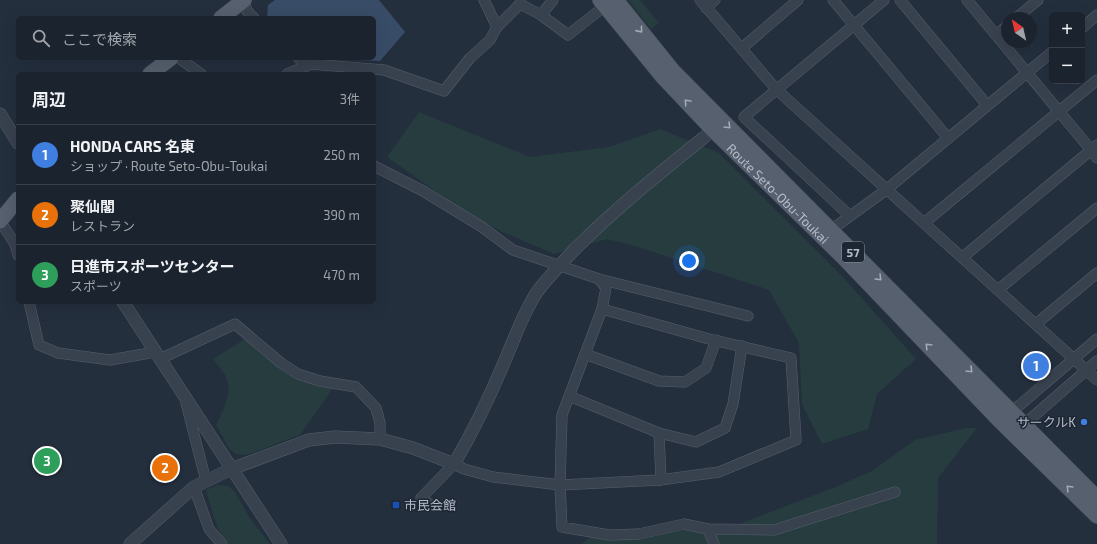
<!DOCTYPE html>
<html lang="ja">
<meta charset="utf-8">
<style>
:root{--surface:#1b232e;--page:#282f3a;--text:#f1f3f6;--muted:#a0a4aa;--line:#39404a;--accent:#8bbbb9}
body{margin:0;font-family:"Exo 2","Noto Sans JP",sans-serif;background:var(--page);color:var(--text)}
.controls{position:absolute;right:12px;top:12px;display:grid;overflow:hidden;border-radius:6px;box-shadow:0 4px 16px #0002}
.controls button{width:36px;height:36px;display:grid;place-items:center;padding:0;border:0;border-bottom:1px solid var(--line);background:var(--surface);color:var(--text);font:20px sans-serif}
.compass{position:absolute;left:1001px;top:12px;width:36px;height:36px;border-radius:50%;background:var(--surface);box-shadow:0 4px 16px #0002;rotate:326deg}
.you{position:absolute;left:689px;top:261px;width:14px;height:14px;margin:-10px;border:3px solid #fff;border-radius:50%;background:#1a73e8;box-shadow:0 0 0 6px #1a73e833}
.badge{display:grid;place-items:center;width:26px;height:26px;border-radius:50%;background:var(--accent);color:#fff;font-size:13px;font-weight:700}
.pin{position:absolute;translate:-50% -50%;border:2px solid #fff;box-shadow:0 1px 4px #0006}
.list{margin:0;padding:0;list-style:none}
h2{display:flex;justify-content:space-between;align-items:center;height:52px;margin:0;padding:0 16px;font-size:17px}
h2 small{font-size:13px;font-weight:400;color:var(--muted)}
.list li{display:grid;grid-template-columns:26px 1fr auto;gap:12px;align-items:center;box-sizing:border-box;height:60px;padding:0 16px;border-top:1px solid var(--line)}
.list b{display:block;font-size:15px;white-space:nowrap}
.list p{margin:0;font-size:13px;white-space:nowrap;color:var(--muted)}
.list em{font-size:13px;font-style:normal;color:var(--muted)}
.icon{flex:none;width:22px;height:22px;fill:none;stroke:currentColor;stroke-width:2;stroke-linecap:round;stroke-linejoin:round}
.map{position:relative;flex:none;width:1097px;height:544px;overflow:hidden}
.search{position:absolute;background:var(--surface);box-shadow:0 4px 16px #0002;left:16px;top:16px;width:360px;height:44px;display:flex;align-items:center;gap:10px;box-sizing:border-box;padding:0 14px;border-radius:6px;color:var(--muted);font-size:15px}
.panel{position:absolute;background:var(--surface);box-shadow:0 4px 16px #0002;left:16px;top:72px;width:360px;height:232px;border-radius:6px}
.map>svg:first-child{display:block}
.green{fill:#263c3f}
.water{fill:#394c67}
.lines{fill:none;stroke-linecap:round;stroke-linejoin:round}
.minor-casing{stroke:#565f6c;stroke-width:11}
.tertiary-casing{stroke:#565f6c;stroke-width:13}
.primary-casing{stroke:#414a57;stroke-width:16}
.minor{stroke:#38414e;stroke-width:10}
.tertiary{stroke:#38414e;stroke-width:12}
.primary{stroke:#56606e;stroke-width:15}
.oneway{stroke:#a1aab7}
.shop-dot{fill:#3f7fe0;stroke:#1d2633;stroke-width:1.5}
.transit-dot{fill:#1a4fb4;stroke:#1d2633;stroke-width:1.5}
.labels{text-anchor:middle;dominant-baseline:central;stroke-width:3;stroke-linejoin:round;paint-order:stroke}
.shield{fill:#1d2633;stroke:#878f9c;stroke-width:1}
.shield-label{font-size:12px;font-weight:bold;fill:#b4bcc9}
.street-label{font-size:13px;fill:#b4bcc9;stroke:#1d2633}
.poi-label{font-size:13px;fill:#b4bcc9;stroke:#1d2633;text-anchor:end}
</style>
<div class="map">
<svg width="1097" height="544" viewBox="0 0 1097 544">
<rect width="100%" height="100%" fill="#242f3e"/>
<g class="green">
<path d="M628,0H640L659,23L651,29Z"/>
<path d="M419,112L530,157L609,147L660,129L719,153L842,276L916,359L877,394L868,429L822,444L802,404L799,343L769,290L635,246L607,239L554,254L505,233L469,215L387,157Z"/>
<path d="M245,339C272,363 296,384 333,388L300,435L247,455L236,454L230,450L216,425C222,413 232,394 227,380C225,372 217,365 213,359Z"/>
<path d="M966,428H977L938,478L937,544H582L588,538L683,530L710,523L721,531L838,486L872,471L915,440Z"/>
<path d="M217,485L228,486L235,492L251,520L270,544H228C215,528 212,510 206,490Z"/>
</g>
<path class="water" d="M275,0H379L405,32L380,61L309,58H374V18H267L268,5Z"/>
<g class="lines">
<defs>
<g id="minor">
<path d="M244,0L247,11L254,18"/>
<path d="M700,0L776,89L1097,380"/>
<path d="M833,0L948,138"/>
<path d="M900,0L987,105"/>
<path d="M967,0L1091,150L1097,145"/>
<path d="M706,8L715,0"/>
<path d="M541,15L553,0"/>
<path d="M1016,18L1038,0"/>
<path d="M497,27L520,4L541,15L568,35L605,6"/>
<path d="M1082,28L1097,15"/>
<path d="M996,35L1007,26"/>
<path d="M742,48L798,0"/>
<path d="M179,58L201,74"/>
<path d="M298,58L307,66"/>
<path d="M287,74L311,64L384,70L444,91L470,58L490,40L497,27L484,0"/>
<path d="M374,166L423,191L482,227L513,250L599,279L748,316"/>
<path d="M850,216L744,117L884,0"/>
<path d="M0,221L15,244L18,255"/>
<path d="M924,223L1097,80"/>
<path d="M831,230L886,190L1052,52"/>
<path d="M963,257L1091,150L1097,158"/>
<path d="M599,279L606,288L602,309"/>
<path d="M999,289L1097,208"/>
<path d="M29,302L39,345L58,353L110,360L155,352"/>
<path d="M1036,324L1097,273"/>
<path d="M585,354L659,381L685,382L706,368L716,340"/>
<path d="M160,359L235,324L281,363L298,374L320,381L356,387L376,408L380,423V439"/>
<path d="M569,396L659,433L661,480"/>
<path d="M186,403L206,481"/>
<path d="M1008,415L1097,339"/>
<path d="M1020,428L1097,361"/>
<path d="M659,433L696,442L725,428L733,404L742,346"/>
<path d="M194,487L209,529L222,544"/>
<path d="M432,506L421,498L454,464L464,469L493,477L560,485L660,480L719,472L796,440L791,358L709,339L602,309L562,415L560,485L562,527L609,535L639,534L684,524L708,529L774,530L895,492"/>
<path d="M708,529L714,544"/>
</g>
<g id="tertiary">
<path d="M0,114L18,143"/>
<path d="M123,302L281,544"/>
<path d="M130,544L194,487L231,469L309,440L335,437L380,439L413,448L454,464C474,430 491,394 506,358C516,335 523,313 537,292C548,277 562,263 575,249C618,206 666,168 713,130"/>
</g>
<g id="primary">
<path id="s1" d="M600,0L662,76L713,130L844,258L1000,421L1097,516"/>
<path d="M616,0L673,71L1097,498"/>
<path d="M221,18L244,0"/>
<path d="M150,74L171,58"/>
<path d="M0,221L18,199"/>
</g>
</defs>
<use href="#minor" class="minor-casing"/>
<use href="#tertiary" class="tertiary-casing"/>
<use href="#primary" class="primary-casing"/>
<use href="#minor" class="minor"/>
<use href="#tertiary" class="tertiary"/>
<use href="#primary" class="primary"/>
</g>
<defs><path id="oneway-chevron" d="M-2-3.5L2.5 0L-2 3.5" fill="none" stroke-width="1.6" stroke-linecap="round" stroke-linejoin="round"/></defs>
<g class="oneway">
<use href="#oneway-chevron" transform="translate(640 30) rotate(51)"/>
<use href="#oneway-chevron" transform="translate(687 102) rotate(-133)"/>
<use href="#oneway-chevron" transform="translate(728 126) rotate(45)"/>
<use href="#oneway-chevron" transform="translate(879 278) rotate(45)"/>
<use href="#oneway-chevron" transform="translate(928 346) rotate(-134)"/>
<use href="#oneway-chevron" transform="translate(970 370) rotate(45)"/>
<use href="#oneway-chevron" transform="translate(1069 488) rotate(-135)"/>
</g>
<circle class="shop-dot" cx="1084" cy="422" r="4"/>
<rect class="transit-dot" x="392" y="501" width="8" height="8" rx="2"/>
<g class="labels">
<rect class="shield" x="842" y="242" width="22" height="20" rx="3"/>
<g class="shield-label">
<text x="853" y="252">57</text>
</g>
<g class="street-label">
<text stroke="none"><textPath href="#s1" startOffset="263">Route Seto-Obu-Toukai</textPath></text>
</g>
<g class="poi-label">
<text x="1076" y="422">サークルK</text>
<text x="404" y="505" text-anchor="start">市民会館</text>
</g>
</g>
</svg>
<div class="controls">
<button>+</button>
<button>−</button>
</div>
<svg class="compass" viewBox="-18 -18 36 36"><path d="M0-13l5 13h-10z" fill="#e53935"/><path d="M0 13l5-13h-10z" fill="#a0a4aa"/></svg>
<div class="you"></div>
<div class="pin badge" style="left:1036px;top:366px;background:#3f7fe0">1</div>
<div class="pin badge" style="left:165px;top:468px;background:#e8710a">2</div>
<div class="pin badge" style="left:47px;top:461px;background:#2e9e5b">3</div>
<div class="search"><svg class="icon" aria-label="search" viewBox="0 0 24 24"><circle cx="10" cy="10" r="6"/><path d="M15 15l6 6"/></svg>ここで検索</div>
<section class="panel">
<h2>周辺<small>3件</small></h2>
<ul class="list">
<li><span class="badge" style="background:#3f7fe0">1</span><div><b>HONDA CARS 名東</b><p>ショップ · Route Seto-Obu-Toukai</p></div><em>250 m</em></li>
<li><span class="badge" style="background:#e8710a">2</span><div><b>聚仙閣</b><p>レストラン</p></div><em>390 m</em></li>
<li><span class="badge" style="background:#2e9e5b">3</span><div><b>日進市スポーツセンター</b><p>スポーツ</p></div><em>470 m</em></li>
</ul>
</section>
</div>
